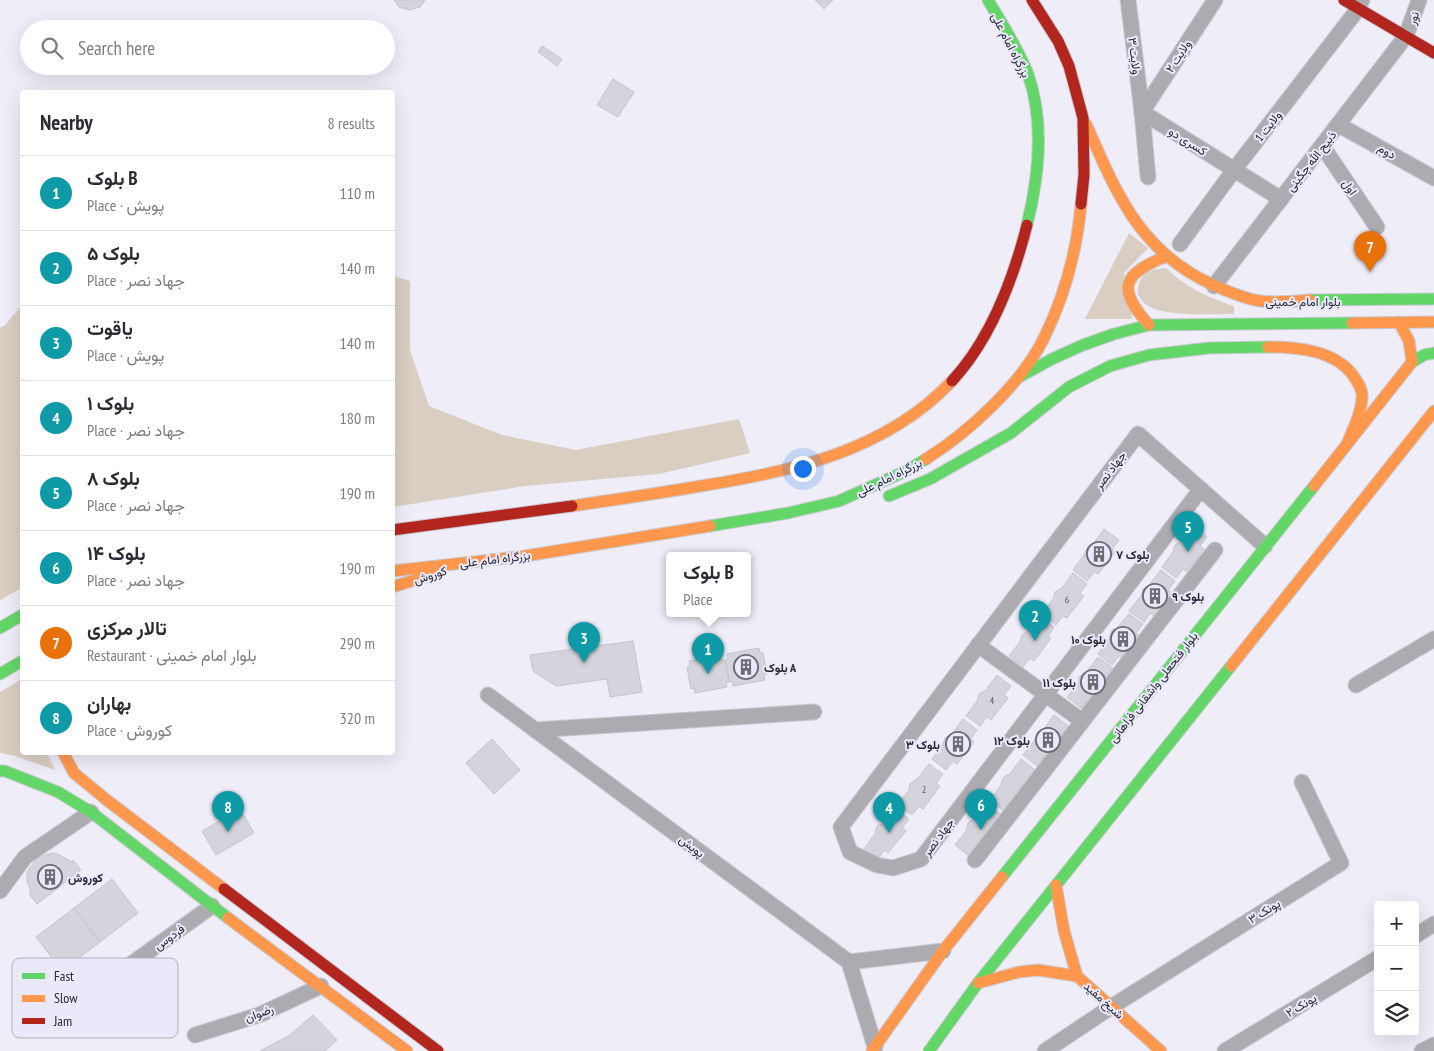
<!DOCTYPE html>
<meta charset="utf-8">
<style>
:root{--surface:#fff;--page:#f7f7f7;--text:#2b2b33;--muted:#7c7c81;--line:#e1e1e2;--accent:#6d6c74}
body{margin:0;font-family:"PT Sans Narrow",Vazirmatn,sans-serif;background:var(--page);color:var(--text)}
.controls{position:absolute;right:15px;bottom:15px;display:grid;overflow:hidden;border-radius:5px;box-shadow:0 5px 20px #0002}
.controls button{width:45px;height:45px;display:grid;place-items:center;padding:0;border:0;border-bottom:1px solid var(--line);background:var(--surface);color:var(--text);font:25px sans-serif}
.you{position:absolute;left:802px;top:468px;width:18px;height:18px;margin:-12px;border:4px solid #fff;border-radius:50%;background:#1a73e8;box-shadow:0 0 0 8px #1a73e833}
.badge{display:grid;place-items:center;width:32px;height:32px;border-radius:50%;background:var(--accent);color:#fff;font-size:16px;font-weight:700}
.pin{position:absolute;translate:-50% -41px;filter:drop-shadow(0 1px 2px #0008)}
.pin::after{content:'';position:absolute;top:26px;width:18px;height:15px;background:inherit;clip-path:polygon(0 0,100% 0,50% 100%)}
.popup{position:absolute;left:666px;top:552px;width:85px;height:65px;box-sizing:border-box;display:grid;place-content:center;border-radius:5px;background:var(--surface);filter:drop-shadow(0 1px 4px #0005);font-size:16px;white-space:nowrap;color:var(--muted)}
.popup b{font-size:19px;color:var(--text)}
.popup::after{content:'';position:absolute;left:50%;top:100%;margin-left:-10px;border:10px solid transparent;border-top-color:var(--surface)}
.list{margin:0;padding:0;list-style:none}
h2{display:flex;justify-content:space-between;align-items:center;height:65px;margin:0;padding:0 20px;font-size:21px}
h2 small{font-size:16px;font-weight:400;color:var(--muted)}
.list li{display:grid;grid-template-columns:32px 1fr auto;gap:15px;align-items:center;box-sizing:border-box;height:75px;padding:0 20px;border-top:1px solid var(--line)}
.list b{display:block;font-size:19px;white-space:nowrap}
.list p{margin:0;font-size:16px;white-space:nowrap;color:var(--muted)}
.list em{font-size:16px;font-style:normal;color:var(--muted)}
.icon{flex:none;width:28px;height:28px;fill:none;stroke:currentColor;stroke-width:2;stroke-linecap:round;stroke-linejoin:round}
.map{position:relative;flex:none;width:1434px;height:1051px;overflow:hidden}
.search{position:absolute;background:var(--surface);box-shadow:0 5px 20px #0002;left:20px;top:20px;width:375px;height:55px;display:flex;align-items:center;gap:12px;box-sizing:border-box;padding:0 18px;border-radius:28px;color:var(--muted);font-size:19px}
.panel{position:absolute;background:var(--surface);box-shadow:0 5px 20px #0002;left:20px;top:90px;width:375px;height:665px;border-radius:5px}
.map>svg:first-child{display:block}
.green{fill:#dacec3}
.building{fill:#d5d4dc;stroke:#c6c5ce}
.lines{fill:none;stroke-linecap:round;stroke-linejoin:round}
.street-casing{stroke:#cbcad3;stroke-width:17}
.fast-casing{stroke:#cbcad3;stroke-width:13}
.slow-casing{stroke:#cbcad3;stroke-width:13}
.jam-casing{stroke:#cbcad3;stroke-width:13}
.street{stroke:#acacb0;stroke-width:15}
.fast{stroke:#63d668;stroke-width:11}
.slow{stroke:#ff974d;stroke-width:11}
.jam{stroke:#b3261e;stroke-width:11}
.labels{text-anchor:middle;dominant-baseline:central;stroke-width:4;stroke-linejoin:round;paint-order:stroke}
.number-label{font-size:10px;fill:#54535a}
.street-label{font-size:12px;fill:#27272d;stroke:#eae9fc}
.poi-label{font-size:12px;font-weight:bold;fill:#27272d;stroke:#eae9fc;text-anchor:start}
.key{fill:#eae9fc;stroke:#b0afbe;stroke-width:1}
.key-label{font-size:14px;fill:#27272d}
</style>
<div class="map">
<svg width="1434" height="1051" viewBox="0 0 1434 1051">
<rect width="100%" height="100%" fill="#eeedf8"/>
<g class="green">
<path d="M1129,233L1148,248L1124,273L1132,319H1085Z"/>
<path d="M1166,268C1185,287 1209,298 1234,306V314C1213,314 1165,317 1148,306C1144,304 1141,299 1138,295C1137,275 1148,269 1166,268Z"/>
<path d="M393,276L410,281V350L429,406L502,435L576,450L739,419L750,453L659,474L525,486L393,507Z"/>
<path d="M22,305V588L0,600V328L5,325Z"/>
<path d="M22,679V752L47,753L55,770L15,756L0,753V692Z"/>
</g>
<g class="building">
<path d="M394,0H425L420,7L409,10L399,7Z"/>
<path d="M815,0H833L824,9Z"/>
<path d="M542,46L562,59L557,66L538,52Z"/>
<path d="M613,79L634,92L618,117L597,105Z"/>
<path d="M1193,526L1207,537L1200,546L1204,549L1187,572L1183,569L1176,578L1162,567L1173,552L1175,545L1182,541Z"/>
<path d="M1104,529L1119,540L1112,549L1115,552L1098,574L1094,572L1087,581L1073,570L1084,555L1087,548L1093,544Z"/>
<path d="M1161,570L1175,581L1168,590L1172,593L1154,616L1150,613L1144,622L1129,611L1141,596L1143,589L1149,585Z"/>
<path d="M1073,573L1087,584L1080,593L1084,596L1067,618L1063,616L1056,625L1042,614L1053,599L1055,592L1062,588Z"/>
<path d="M1129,614L1143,624L1136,633L1140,636L1122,659L1119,656L1112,665L1098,654L1109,639L1112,630L1117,628Z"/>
<path d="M1040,616L1054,627L1048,636L1051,638L1034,661L1030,658L1023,667L1009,656L1020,642L1022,635L1029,630Z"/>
<path d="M633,641L642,692L610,697L607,679L556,686L533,671L530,655Z"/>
<path d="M759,648L760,653H763L767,674L764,675L765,680L733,686L732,681L729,682L725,660L728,659L727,654Z"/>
<path d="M721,655L722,660H725L729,682H726L727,687L695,693L694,688L691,689L687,667L690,666L689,661Z"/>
<path d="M1098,657L1113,668L1106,677L1110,680L1092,702L1088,699L1081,708L1067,697L1079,683V677L1087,671Z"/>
<path d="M997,675L1011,686L1004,695L1008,698L991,720L987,717L980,726L966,716L977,701L979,694L986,690Z"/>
<path d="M1054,715L1068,726L1061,735L1065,738L1047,760L1044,757L1037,766L1023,755L1034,741L1038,732L1043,730Z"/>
<path d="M963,719L977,730L971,739L974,742L957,764L953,761L946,770L932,759L943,745L945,738L952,734Z"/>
<path d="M492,739L520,770L494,794L466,763Z"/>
<path d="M1021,759L1035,770L1004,811L990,800L1001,785L1002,780L1005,776L1010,774Z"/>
<path d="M929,764L943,774L936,783L940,786L923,809L919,806L912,815L898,804L909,790L910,784L918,778Z"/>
<path d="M987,804L1001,815L969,856L955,845L967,830V825L970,821L975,819Z"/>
<path d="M895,808L909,819L902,828L906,831L888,853L884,850L878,859L864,849L875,834L877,826L884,823Z"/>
<path d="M240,809L254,833L216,855L202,831Z"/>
<path d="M53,853L60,855L71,862L73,860L81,870L37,904L29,894L31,892L27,881V873L30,867L39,857Z"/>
<path d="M112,879L138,913L100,942L74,908Z"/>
<path d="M74,908L100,942L62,971L36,937Z"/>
<path d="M313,1015L337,1040L325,1051H260L290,1035Z"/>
</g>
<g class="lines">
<defs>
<g id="street">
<path d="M1128,0L1142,112L1148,177"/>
<path d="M1142,112L1281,199"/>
<path d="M1142,112L1215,0"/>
<path d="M1339,125L1434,178"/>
<path d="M1323,147L1377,227"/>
<path d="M1180,244L1234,170L1358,9L1362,0"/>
<path d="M1214,286L1406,36L1419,0"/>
<path d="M1201,489L921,859L893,868L877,865L850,852L841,827L1138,434L1265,546"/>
<path d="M978,645L1082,721"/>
<path d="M1356,685L1434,639"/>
<path d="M488,695L849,962L875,1047"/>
<path d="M535,730L814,712"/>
<path d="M975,860L1215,550"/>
<path d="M0,891L25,857L91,812"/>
<path d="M1415,936L1434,924"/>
<path d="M849,962L943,951"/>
<path d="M102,985L212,906"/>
<path d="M195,1035L259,1015L321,986"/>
<path d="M1045,1051L1111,1007L1341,863L1302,782"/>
<path d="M1225,1051L1378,958"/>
<path d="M1422,1051L1434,1045"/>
</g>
<g id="fast">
<path d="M988,0C1002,24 1018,48 1028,74C1045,123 1039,176 1027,225"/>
<path d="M1310,300L1434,299"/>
<path d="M1412,362L1424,355L1434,353"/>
<path d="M1021,376L1052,359L1083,345L1114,334L1149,325L1352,323"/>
<path d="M889,496L930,479L1011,433L1069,387L1110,366L1149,355L1209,348L1268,347"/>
<path d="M710,526L788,513L839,501L906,471L926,459"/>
<path d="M0,628L22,615"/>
<path d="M0,674L22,661"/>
<path d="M0,771H5L58,792L91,812L228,918"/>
<path d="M1002,877L1314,486"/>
<path d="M929,1051L978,983L1231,666"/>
</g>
<g id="slow">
<path d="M1086,124C1117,194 1139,251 1213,285C1227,291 1244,299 1260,301C1276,303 1293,301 1310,300"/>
<path d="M1352,323L1434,322"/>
<path d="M1149,325C1116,288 1122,274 1167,256"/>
<path d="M1268,347C1297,347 1333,350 1352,374C1357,381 1361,386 1362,394C1363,410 1353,428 1348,442"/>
<path d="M926,459C969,432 1020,385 1043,340C1064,298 1077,250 1081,204"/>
<path d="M1314,486L1412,362L1409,341L1399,322"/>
<path d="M572,506C613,500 654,494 695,487C788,472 884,453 952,381"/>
<path d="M392,571L525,556L710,526"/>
<path d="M392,587L431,575"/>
<path d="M1231,666L1434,411"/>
<path d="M63,752L74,773L108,801L224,889"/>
<path d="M1056,885L1064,931L1077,976"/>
<path d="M228,918L407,1051"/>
<path d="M978,983L1019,972L1038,970L1077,976L1161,1051"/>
<path d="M872,1051L943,951L1002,877"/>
</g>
<g id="jam">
<path d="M1032,0L1058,41L1069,66L1083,118L1084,175L1081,204"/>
<path d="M1344,0L1434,53"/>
<path d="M952,381C991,339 1013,280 1027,225"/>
<path d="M392,530L572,506"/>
<path d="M224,889L438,1051"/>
</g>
</defs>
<use href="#street" class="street-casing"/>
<use href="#fast" class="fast-casing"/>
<use href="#slow" class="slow-casing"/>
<use href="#jam" class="jam-casing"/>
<use href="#street" class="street"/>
<use href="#fast" class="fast"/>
<use href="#slow" class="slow"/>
<use href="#jam" class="jam"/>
</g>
<defs>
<symbol id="building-ring" viewBox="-11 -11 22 22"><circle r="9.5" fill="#eae9fc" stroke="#6d6c74" stroke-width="1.5"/><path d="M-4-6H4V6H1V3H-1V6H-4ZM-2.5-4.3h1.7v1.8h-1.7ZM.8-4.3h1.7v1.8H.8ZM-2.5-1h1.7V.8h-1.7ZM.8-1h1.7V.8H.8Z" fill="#6d6c74"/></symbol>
</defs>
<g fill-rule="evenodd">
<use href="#building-ring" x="1085" y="540" width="28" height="28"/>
<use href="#building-ring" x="1141" y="582" width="28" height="28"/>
<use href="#building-ring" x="1109" y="625" width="28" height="28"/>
<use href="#building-ring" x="732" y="653" width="28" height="28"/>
<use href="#building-ring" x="1079" y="668" width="28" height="28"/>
<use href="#building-ring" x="1034" y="726" width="28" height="28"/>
<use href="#building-ring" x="944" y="730" width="28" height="28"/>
<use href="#building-ring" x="36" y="863" width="28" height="28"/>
</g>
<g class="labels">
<g class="number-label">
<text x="1067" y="599">6</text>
<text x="992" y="700">4</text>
<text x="924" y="789">2</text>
</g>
<g class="street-label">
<text transform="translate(1413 18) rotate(-71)">نور</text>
<text transform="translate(1011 45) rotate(63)">بزرگراه امام علی</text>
<text transform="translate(1135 56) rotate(83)">ولایت ۳</text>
<text transform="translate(1178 56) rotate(-57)">ولایت ۲</text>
<text transform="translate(1268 126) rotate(-52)">ولایت 1</text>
<text transform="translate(1188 141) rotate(32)">کسری دو</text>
<text transform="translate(1387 151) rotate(30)">دوم</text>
<text transform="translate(1311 161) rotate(-52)">ذبیح الله چگینی</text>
<text transform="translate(1350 187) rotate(56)">اول</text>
<text x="1303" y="301">بلوار امام خمینی</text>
<text transform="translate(1110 470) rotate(-53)">جهاد نصر</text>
<text transform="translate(889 477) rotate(-26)">بزرگراه امام علی</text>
<text transform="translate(495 559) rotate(-7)">بزرگراه امام علی</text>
<text transform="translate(430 575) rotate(-18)">کوروش</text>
<text transform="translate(1153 687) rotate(-52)">بلوار فتحعلی واشقانی فراهانی</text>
<text transform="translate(938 837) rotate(-53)">جهاد نصر</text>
<text transform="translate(692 846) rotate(37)">پویش</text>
<text transform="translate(1264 911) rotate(-32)">پونک ۳</text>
<text transform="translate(169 937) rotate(-36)">فردوس</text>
<text transform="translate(1104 1000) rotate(42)">شیخ مفید</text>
<text transform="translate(1301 1005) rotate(-31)">پونک ۲</text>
<text transform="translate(259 1013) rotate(-21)">رضوان</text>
</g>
<g class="poi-label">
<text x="1116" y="554">بلوک ۷</text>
<text x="1172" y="596">بلوک ۹</text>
<text x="1106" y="639" text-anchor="end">بلوک ۱۰</text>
<text x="764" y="667">بلوک A</text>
<text x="1076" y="682" text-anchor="end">بلوک ۱۱</text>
<text x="1030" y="740" text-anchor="end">بلوک ۱۲</text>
<text x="940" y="744" text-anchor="end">بلوک ۳</text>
<text x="68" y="877">کوروش</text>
</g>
</g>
<rect x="12" y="958" width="166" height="80" rx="8" class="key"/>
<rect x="22" y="973" width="23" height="6" fill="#63d668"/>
<rect x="22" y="995" width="23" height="7" fill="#ff974d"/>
<rect x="22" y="1018" width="23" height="6" fill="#b3261e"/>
<g class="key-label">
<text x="54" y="981">Fast</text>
<text x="54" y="1003">Slow</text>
<text x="54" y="1026">Jam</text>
</g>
</svg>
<div class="controls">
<button>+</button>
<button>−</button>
<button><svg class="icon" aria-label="layers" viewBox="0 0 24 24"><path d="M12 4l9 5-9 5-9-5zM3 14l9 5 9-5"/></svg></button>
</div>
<div class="you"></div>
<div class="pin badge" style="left:708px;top:674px;background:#0f9aa8">1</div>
<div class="popup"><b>بلوک B</b>Place</div>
<div class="pin badge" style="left:1035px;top:641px;background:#0f9aa8">2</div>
<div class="pin badge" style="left:584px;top:663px;background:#0f9aa8">3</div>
<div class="pin badge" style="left:889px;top:833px;background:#0f9aa8">4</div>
<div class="pin badge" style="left:1188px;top:552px;background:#0f9aa8">5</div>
<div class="pin badge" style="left:981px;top:830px;background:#0f9aa8">6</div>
<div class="pin badge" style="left:1370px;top:272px;background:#e8710a">7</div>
<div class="pin badge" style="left:228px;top:832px;background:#0f9aa8">8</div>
<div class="search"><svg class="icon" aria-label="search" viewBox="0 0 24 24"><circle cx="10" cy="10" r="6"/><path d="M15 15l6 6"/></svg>Search here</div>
<section class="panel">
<h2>Nearby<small>8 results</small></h2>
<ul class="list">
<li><span class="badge" style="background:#0f9aa8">1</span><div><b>بلوک B</b><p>Place · پویش</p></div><em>110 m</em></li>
<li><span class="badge" style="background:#0f9aa8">2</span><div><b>بلوک ۵</b><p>Place · جهاد نصر</p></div><em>140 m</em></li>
<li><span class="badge" style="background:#0f9aa8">3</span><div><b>یاقوت</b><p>Place · پویش</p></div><em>140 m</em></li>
<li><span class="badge" style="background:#0f9aa8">4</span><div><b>بلوک ۱</b><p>Place · جهاد نصر</p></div><em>180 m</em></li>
<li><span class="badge" style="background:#0f9aa8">5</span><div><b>بلوک ۸</b><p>Place · جهاد نصر</p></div><em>190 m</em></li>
<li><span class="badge" style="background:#0f9aa8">6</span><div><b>بلوک ۱۴</b><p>Place · جهاد نصر</p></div><em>190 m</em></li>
<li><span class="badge" style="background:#e8710a">7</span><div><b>تالار مرکزی</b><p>Restaurant · بلوار امام خمینی</p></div><em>290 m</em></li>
<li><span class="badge" style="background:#0f9aa8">8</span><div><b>بهاران</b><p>Place · کوروش</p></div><em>320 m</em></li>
</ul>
</section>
</div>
